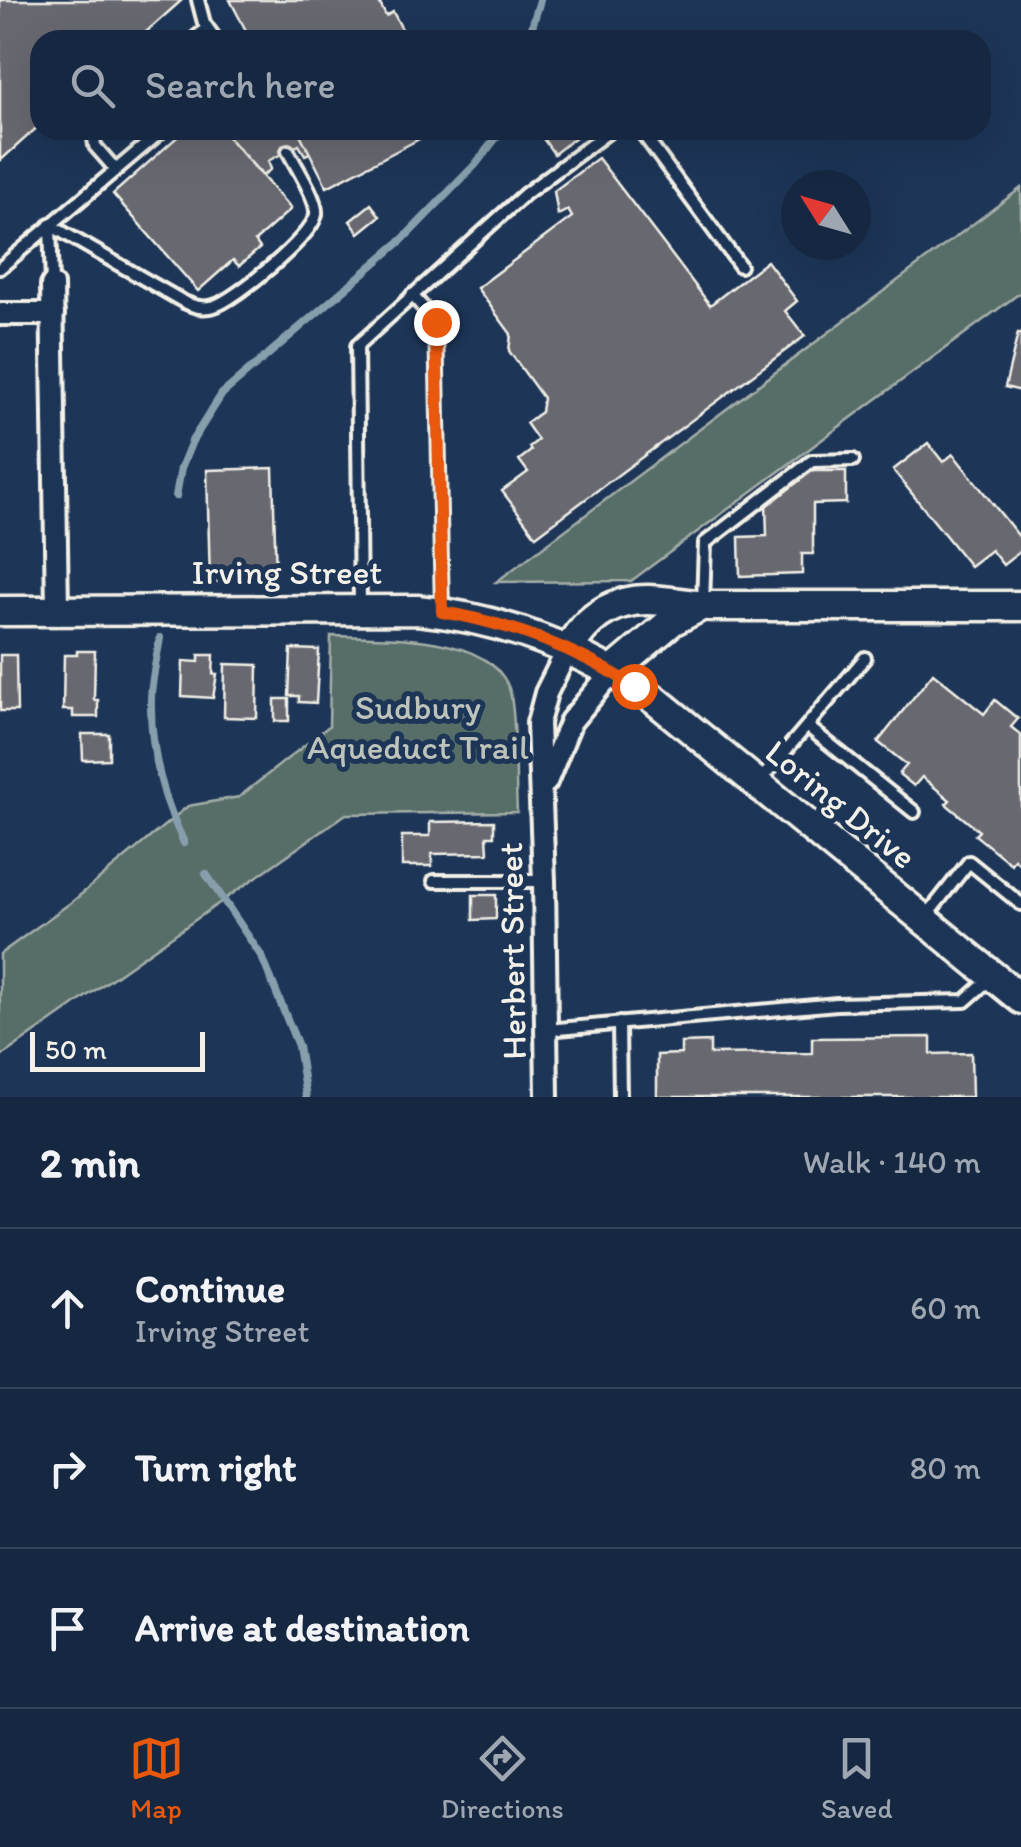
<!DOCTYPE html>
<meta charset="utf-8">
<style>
:root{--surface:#162841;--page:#23344c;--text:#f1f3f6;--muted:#9ea6b1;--line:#35445a;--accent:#ea580c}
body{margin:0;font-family:Itim,sans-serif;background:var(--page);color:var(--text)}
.compass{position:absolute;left:781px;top:170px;width:90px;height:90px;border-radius:50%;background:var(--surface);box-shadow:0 10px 40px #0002;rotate:307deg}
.scale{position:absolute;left:30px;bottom:25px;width:175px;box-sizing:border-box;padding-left:10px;border:5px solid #f4f1e8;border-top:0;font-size:28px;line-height:35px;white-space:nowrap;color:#f4f1e8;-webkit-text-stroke:8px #1d3557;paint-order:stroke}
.stop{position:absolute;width:30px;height:30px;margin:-22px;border:8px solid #ea580c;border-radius:50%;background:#fff}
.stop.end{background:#ea580c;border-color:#fff;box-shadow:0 2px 10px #0008}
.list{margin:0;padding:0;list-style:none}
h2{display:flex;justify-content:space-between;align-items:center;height:130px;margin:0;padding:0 40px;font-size:42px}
h2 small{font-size:32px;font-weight:400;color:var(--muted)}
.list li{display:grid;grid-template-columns:65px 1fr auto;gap:30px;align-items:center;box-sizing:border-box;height:160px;padding:0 40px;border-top:2px solid var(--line)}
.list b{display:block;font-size:38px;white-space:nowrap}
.list p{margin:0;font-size:32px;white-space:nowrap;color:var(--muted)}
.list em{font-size:32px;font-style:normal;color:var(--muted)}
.icon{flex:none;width:55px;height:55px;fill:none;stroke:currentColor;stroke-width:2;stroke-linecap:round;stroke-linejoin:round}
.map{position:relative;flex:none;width:1021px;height:1097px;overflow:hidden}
.search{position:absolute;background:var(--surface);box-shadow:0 10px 40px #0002;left:30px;right:30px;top:30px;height:110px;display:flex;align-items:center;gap:25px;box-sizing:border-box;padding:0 35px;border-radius:30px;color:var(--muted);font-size:38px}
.sheet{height:610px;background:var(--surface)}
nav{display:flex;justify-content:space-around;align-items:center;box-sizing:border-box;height:140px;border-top:2px solid var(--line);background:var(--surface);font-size:28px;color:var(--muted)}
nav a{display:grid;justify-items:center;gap:5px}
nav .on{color:var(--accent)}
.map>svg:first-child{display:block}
.green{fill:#576d68;stroke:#a6afa8;stroke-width:2.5}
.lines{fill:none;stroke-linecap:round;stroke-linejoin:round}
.stream{stroke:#879fad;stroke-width:8}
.building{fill:#676771;stroke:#f4f1e8;stroke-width:2.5}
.lane-casing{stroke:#f4f1e8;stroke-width:18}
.street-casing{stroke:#f4f1e8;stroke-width:28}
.secondary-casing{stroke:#f4f1e8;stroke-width:35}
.lane{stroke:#1d3557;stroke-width:10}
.street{stroke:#1d3557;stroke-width:20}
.secondary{stroke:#1d3557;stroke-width:28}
.route{stroke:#ea580c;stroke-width:12}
.labels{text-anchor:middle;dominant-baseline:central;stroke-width:10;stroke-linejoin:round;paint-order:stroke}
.street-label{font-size:35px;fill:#f4f1e8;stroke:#1d3557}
.park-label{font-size:35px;fill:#bdc3bb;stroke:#1d3557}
</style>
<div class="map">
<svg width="1021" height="1097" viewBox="0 0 1021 1097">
<rect width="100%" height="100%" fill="#1d3557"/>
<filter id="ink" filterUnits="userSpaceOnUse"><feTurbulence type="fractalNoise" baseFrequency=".01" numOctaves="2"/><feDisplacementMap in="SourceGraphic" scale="20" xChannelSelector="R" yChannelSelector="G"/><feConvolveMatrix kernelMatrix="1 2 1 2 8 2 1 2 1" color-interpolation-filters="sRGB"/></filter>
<g filter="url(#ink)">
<g class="green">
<path d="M1021,188V292L631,581L496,582Z"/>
<path d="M331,636C379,638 499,631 511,696C517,733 515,774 517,812L346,814L0,1057V954L73,901L188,806L239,797L329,726Z"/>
</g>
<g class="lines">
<g class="stream">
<path d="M528,40L540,0"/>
<path d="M176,496L181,468L192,441L222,394L402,240L475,165L502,130"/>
<path d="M160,638C157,658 151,680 151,700C150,751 162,797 184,843"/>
<path d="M206,874L262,957L298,1046L306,1097"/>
</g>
</g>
<g class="building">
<path d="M0,0H182L137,40H40V125L0,161Z"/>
<path d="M230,0H378L386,16L393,12L406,37L401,40H251Z"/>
<path d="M185,130H222L291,209L255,241L260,248L239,266L233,260L198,291L113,194Z"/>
<path d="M222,130H298L310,153L305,155L299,145L268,161L271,169L263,176Z"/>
<path d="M298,130H426L425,136L327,187Z"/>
<path d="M537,130H585L554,154Z"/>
<path d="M598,158L710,305L767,261L797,301L785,311L805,336L536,536L502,491L528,472L519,460L531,451L529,447L538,440L526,423L541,412L543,398L509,351L511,334L477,288L572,217L568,210L558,215L554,191Z"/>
<path d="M371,204L380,216L359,233L350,221Z"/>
<path d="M1018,333L1021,334V391L1005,387Z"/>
<path d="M928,443L943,462L953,454L1021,539V551L1003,565L991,550L970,566L893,470Z"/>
<path d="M273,468L276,580L210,582L207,470Z"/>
<path d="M811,471H846V503L813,504V554H802V574L740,576L739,537L767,536L766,502H772Z"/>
<path d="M291,649L319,650L316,703L299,702V696H289Z"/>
<path d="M77,651H95L94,700H98V717H73V710H63L64,655H77Z"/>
<path d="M0,655H16L17,711H0Z"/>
<path d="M199,655H214L213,674H217L213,698L182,696L183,661L199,662Z"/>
<path d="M225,664L258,665L257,718L224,717Z"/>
<path d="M933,673L984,714L995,700L1018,719L1011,727L1021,735V865L1014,859L1011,864L975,835L979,831L946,804L950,800L922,777L914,786L899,774L907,765L878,742Z"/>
<rect x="275" y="699" width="14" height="22"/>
<path d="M82,734H109V759L83,760Z"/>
<path d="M494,821V836H487L488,853L432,854V866H402V836H430V822Z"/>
<path d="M473,895H496V919L473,920Z"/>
<path d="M931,1037V1054L971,1053L972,1097H657V1055L681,1054V1043L710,1042V1054L812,1053V1038Z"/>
</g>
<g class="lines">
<defs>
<g id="lane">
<path d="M198,0L204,23L216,40"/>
<path d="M193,40L207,28"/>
<path d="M93,130L95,146L116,170"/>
<path d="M640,130L740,266"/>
<path d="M50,225L184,302C195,307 203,309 214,306C235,300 314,235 316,214C318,200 295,165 288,151"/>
<path d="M50,225L52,284"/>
<path d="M0,268L163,130"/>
<path d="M412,295L436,322L442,610"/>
<path d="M703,605L705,543L812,461L853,460"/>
<path d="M360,608L357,346L525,194L611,130"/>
<path d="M807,726L914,812"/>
<path d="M757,784L865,658"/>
<path d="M434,881H543"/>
<path d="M924,919L969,862L1021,904"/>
<path d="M619,1023L620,1097"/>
<path d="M547,1030L837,1004L965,1001L990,979"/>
</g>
<g id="street">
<path d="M52,285L57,610"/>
<path d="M0,314H53"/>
<path d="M546,782L571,721L612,672"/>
<path d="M547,1097L544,881L538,723L546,693L567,651"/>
</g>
<g id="secondary">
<path d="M0,611L417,610C502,618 585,650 655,700L1021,999"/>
<path d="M567,651C581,628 597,610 624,603C654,595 684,606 715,606C817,606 919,606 1021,606"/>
<path d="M612,672L672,621L701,606"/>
</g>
</defs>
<use href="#lane" class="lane-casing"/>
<use href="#street" class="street-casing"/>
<use href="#secondary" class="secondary-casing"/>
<use href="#lane" class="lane"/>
<use href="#street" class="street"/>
<use href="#secondary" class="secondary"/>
</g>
</g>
<g class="lines" filter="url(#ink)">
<path class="route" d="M436,322L442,612C509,623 577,649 634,686"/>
</g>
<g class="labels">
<g class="street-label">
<text x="287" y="572">Irving Street</text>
<text transform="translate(841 804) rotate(39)">Loring Drive</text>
<text transform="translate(512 951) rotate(-91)">Herbert Street</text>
</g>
<g class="park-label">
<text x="418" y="707">Sudbury<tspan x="418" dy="40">Aqueduct Trail</tspan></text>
</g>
</g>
</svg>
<svg class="compass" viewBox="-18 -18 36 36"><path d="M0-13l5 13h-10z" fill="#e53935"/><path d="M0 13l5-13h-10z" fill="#9ea6b1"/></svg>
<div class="scale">50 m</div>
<div class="stop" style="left:634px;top:686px"></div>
<div class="stop end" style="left:436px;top:322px"></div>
<div class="search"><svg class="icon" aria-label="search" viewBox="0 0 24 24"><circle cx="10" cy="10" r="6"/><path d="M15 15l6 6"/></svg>Search here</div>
</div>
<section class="sheet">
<h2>2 min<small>Walk · 140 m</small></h2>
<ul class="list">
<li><svg class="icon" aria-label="ahead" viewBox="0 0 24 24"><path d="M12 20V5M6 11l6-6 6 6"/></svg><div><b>Continue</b><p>Irving Street</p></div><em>60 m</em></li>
<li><svg class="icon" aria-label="right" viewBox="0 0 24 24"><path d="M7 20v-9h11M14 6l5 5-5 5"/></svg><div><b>Turn right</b></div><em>80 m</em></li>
<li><svg class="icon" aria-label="arrive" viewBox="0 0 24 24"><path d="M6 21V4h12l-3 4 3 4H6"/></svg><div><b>Arrive at destination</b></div></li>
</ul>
</section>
<nav>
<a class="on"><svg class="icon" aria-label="map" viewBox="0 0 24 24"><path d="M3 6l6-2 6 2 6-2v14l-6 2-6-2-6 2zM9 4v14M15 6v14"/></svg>Map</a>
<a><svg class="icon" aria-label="directions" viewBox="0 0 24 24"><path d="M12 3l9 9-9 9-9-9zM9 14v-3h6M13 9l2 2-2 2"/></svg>Directions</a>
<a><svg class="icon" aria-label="saved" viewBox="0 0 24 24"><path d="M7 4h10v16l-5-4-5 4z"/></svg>Saved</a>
</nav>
